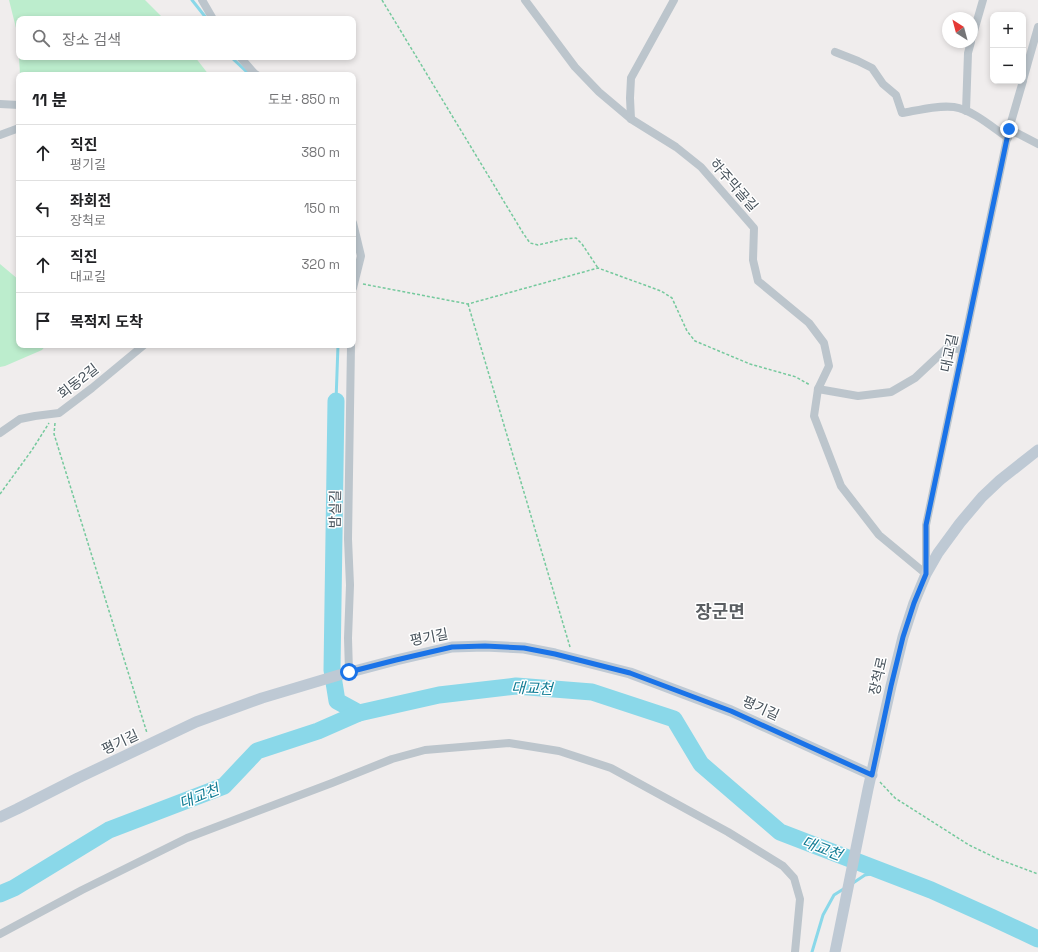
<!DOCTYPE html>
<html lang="ko">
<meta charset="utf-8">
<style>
:root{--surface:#fff;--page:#f6f6f6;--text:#202124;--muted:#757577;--line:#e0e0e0}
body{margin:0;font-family:"Space Grotesk","Noto Sans KR",sans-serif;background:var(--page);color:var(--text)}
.controls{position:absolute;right:12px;top:12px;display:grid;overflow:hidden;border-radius:8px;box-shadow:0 2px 6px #0003}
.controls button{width:36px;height:36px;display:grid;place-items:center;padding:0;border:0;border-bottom:1px solid var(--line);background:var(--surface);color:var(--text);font:20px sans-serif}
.compass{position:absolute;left:942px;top:12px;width:36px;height:36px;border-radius:50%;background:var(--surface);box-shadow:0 2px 6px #0003;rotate:324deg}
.stop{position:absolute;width:12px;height:12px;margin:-9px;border:3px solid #1a73e8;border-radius:50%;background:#fff}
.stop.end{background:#1a73e8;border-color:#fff;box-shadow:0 1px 4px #0008}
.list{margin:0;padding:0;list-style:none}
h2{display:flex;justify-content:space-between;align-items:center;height:52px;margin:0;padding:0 16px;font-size:17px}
h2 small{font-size:13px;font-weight:400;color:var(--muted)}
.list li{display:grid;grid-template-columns:26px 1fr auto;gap:12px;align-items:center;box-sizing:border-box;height:56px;padding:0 16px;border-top:1px solid var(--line)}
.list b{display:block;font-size:15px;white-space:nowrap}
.list p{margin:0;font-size:13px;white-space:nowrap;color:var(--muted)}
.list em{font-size:13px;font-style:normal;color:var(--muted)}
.icon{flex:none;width:22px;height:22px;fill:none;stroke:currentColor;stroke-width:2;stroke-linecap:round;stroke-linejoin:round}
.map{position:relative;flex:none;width:1038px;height:952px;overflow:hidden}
.search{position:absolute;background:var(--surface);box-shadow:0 2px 6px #0003;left:16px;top:16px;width:340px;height:44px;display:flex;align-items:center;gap:10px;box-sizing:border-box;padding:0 14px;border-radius:8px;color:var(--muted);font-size:15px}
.panel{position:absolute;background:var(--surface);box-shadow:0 2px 6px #0003;left:16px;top:72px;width:340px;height:276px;border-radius:8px}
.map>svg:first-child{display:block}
.green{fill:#bcedcd}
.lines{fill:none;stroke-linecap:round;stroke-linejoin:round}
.stream{stroke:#8ad8e9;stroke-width:3}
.river{stroke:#8ad8e9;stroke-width:17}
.path{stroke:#75c99d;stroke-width:1.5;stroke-dasharray:3 2;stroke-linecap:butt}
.street{stroke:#bcc5cc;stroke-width:8}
.secondary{stroke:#bec9d4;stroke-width:11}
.route{stroke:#1a73e8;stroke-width:5}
.labels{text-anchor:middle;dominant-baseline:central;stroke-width:3;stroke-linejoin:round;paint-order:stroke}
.street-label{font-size:14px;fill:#46515a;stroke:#fff}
.water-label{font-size:15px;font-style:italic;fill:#117c94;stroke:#fff}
.district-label{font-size:18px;font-weight:bold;fill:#5a5e62;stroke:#fff}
</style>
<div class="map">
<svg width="1038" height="952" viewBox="0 0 1038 952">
<rect width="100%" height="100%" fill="#f0eded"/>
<g class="green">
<path d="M9,0H145L164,19H19V54L18,36Z"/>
<path d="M19,57H195L209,75H20Z"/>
<path d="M0,264L19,280V345H46L42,350L5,366L0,367Z"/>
</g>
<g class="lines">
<g class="stream">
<path d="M192,0L207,19"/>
<path d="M231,57L250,75"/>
<path d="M336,401L338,345"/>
<path d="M853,883L865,875L884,872"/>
<path d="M812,952L823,915L834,895L845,888"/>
</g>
<g class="river">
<path d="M336,401L332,670L337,701L359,713"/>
<path d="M0,894L14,888L109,830L224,786L257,751L318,731L359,713L439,695L516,686L592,692L674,719L701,764L780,832L931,890L991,917L1038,939"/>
</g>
<g class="path">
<path d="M382,0L523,233L530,243L538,245L564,239L576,238L582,244L598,268"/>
<path d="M363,284L468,304L598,268L661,291L672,298L687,331L695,341L750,364L796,377L810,385"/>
<path d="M468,304L570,647"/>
<path d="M55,423L54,434L147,733"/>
<path d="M0,494L32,450L49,423"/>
<path d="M880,782L895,798L969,845L998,859L1038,874"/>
</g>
<g class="street">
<path d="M202,0L213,19"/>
<path d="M525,0L575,67L599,92L631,119L676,147L701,167L754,228L753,260L758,281L809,323L824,343L829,366L818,389L858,396L891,392L915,378L948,347L963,350"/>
<path d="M972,38L983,0"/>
<path d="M835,52L858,61L872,68L883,84L896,95L902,113C919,110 938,105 954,107C973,110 992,127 1008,138"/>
<path d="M240,57L254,73L257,75"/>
<path d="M1023,80L1038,27"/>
<path d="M0,104L19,105"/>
<path d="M966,111L968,53L971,42"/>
<path d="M631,119L630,98L631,78L674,0"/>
<path d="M1009,129L1038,144"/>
<path d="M0,135L19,128"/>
<path d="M353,223L361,256L353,288"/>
<path d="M818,389L814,416L841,486L879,535L926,574"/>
<path d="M0,433L20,419L35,416L59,413L92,388L144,345"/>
<path d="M926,573V525L1009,129L1023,81"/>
<path d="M349,672L348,638L350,585L348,539L351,345"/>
<path d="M0,934L82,890L187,838L332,783L392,759L425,750L509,743L559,751L611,768L728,832L783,866L794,878L800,899L795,952"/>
</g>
<g class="secondary">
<path d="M0,817L17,809L78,778L196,722L262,698L339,675L396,660L452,647L485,646L524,648L555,654L630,673L731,711L872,775"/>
<path d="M835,952L868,789L891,686L903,637L914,603L926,574L938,553L960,523L982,497L1000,480L1038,450"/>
</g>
</g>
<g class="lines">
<path class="route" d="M349,672L396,660L452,647L485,646L524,648L555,654L630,673L731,711L872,775L891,686L903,637L914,603L926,574V525L1009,129"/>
</g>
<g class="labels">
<g class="street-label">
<text transform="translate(734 185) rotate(49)">하주막골길</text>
<text transform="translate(949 353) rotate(-78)">대교길</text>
<text transform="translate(78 381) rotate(-38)">회동2길</text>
<text transform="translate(335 509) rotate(-89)">밤실길</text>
<text transform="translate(429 637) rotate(-11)">평기길</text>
<text transform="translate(878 676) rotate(-77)">장척로</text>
<text transform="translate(761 708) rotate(24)">평기길</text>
<text transform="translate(120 742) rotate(-25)">평기길</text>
</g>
<g class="water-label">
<text transform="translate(532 688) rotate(2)">대교천</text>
<text transform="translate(199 796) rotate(-22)">대교천</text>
<text transform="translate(822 848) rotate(21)">대교천</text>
</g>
<g class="district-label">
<text x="720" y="611">장군면</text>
</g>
</g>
</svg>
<div class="controls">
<button>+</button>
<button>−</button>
</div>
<svg class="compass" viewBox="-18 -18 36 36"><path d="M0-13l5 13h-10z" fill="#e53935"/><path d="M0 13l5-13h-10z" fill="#757577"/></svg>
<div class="stop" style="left:349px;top:672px"></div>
<div class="stop end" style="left:1009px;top:129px"></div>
<div class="search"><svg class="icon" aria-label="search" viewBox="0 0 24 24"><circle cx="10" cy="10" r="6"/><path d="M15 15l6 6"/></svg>장소 검색</div>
<section class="panel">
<h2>11 분<small>도보 · 850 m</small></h2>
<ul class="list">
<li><svg class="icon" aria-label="ahead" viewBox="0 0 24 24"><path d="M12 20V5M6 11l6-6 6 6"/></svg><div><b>직진</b><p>평기길</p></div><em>380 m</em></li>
<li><svg class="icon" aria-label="left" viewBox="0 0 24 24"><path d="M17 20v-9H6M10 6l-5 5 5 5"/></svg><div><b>좌회전</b><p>장척로</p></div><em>150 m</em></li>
<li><svg class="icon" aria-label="ahead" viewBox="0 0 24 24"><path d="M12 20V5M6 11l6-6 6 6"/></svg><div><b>직진</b><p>대교길</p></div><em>320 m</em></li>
<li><svg class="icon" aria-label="arrive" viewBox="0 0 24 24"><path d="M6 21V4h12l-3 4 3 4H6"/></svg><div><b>목적지 도착</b></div></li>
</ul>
</section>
</div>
